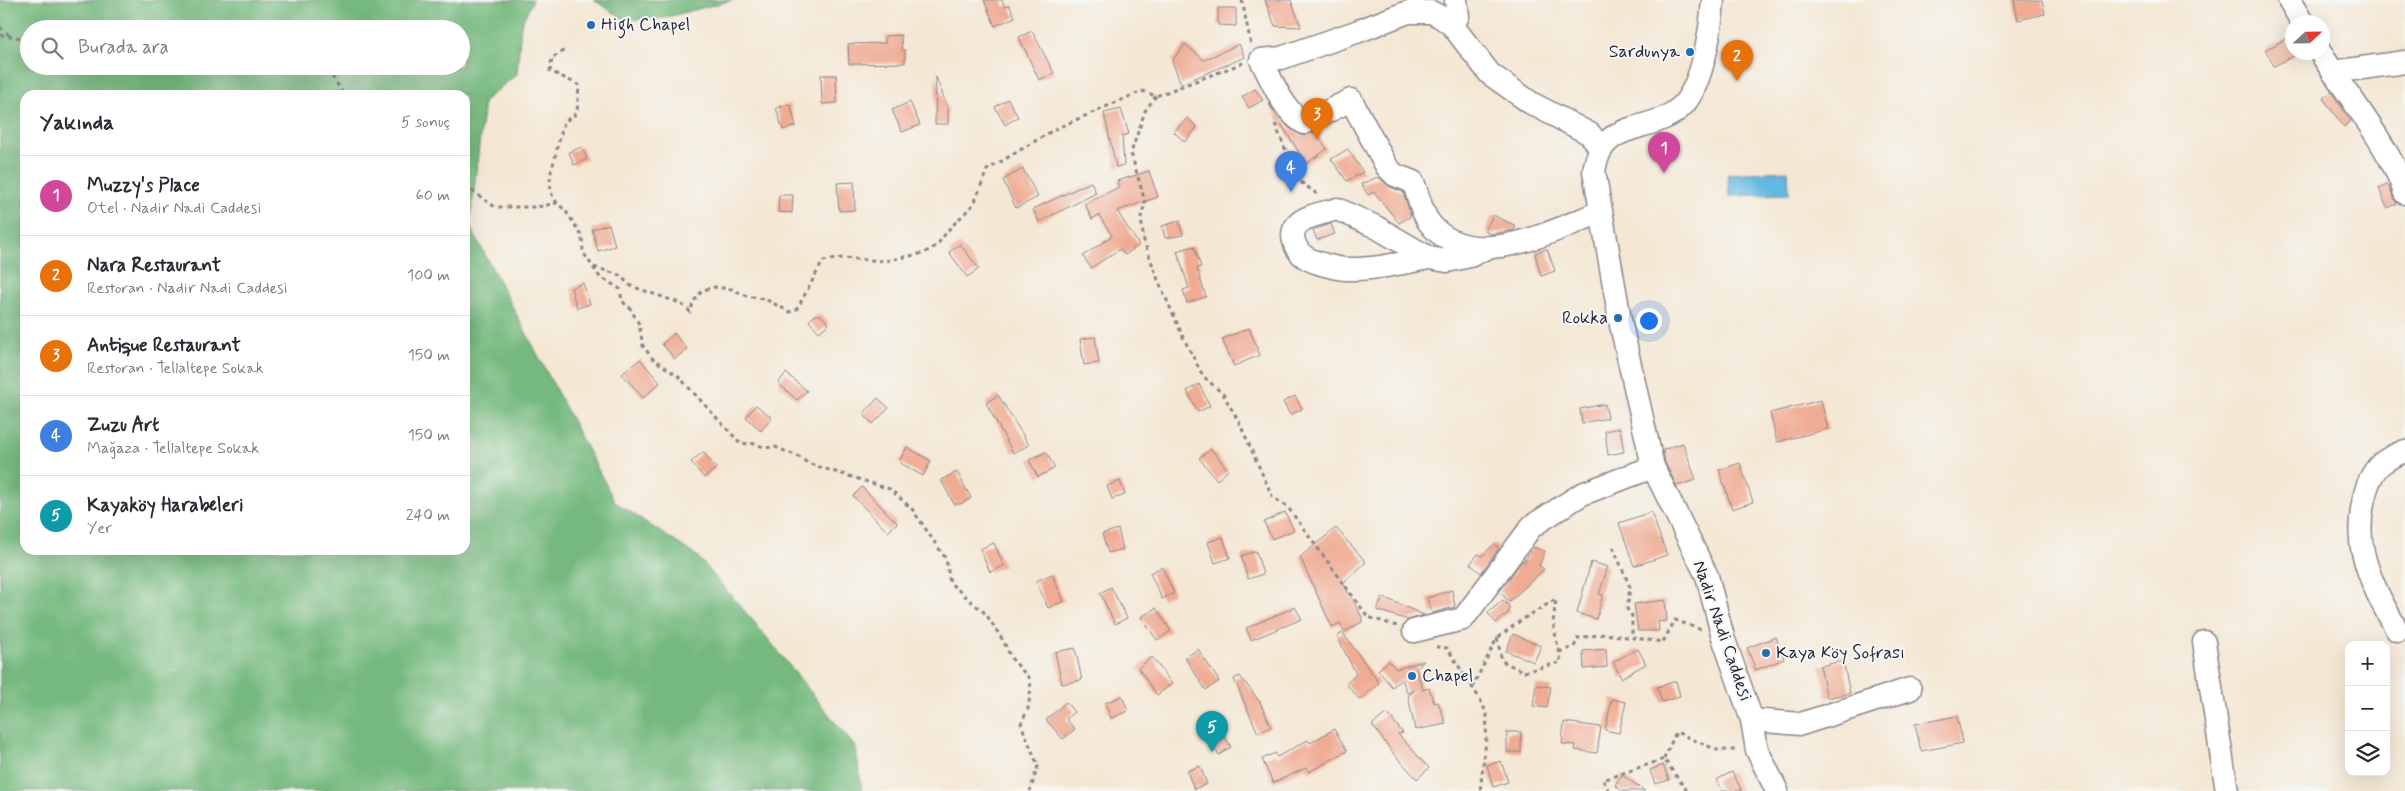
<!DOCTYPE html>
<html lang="tr">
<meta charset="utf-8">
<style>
:root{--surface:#fff;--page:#f7f7f7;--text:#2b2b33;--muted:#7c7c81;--line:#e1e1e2;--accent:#1a73e8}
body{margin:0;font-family:Mynerve,sans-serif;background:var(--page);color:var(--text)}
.controls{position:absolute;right:15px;bottom:15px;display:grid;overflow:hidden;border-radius:10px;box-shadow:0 5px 20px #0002}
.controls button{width:45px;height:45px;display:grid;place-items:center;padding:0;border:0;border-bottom:1px solid var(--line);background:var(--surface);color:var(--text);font:25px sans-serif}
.compass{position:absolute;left:2285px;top:15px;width:45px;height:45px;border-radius:50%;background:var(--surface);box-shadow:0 5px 20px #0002;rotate:68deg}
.you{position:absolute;left:1648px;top:320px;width:18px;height:18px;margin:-12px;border:4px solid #fff;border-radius:50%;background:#1a73e8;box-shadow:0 0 0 8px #1a73e833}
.badge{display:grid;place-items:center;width:32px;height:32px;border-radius:50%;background:var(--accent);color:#fff;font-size:16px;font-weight:700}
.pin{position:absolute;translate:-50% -41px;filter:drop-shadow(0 1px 2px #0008)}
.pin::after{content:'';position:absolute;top:26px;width:18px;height:15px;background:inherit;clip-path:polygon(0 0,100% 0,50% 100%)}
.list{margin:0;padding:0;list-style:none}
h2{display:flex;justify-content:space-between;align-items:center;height:65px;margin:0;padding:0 20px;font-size:21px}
h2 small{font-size:16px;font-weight:400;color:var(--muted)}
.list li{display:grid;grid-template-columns:32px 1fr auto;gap:15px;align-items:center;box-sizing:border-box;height:80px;padding:0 20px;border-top:1px solid var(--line)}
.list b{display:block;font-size:19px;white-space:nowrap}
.list p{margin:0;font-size:16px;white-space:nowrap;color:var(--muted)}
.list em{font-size:16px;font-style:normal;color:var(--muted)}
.icon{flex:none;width:28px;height:28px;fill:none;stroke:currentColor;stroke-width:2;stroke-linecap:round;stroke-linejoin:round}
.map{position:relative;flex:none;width:2405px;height:791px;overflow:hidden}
.search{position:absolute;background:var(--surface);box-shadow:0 5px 20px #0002;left:20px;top:20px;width:450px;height:55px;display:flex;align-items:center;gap:12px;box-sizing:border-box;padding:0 18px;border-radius:28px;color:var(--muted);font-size:19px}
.panel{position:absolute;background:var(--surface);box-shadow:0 5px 20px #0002;left:20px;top:90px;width:450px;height:465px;border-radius:15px}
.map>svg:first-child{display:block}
.forest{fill:#74b97e;stroke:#4b6e5c;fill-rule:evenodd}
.water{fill:#63b8e0;stroke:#426d8e}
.building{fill:#f0ab93}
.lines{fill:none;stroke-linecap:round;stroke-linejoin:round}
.minor-casing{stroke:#8b8488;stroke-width:25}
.path{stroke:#8b8488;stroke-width:3;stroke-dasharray:4 4;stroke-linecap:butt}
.minor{stroke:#fff;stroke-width:22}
.poi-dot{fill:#1f6fb2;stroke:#f6f6f2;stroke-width:2}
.labels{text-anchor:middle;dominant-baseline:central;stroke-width:4;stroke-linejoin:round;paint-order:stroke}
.poi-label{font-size:18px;fill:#22223b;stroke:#f6f6f2;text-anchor:start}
.street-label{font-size:18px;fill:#22223b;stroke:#f6f6f2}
</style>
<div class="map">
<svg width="2405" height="791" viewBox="0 0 2405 791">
<rect width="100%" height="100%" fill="#f6f6f2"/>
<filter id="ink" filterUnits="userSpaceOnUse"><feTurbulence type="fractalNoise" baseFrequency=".02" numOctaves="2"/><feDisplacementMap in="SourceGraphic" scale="10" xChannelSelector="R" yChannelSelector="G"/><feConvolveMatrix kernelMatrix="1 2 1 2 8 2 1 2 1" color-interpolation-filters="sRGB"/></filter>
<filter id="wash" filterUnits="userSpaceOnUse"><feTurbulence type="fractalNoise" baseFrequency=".0096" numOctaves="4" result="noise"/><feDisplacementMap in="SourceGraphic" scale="20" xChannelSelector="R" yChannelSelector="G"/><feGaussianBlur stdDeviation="1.12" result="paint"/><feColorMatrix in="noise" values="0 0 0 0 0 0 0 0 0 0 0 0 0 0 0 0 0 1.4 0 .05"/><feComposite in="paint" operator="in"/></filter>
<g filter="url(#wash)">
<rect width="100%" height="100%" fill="#f4e7d4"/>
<g class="forest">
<path d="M0,0H533L521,24L517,74L484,101L470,226L615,502L697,556L759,628L856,748L862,791H0ZM29,29H461V66H29ZM25,95H465V550H25Z"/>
<path d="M594,0H733L663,18L625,20Z"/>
</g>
<path class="water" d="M1788,171L1789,194L1729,196L1728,174Z"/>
<g id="blocks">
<g class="building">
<path d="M984,0H1002L1005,7L1009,5L1015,17L995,26Z"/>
<path d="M1265,0H1291L1301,27L1275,26Z"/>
<path d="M2014,0H2042L2045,14L2018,20Z"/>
<path d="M1218,8H1236V26L1218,25Z"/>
<path d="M1032,31L1054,73L1039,80L1019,37Z"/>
<path d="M901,35L902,50H905V63L849,64L848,44L885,43V36Z"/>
<path d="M2286,39L2294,56L2274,66L2265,50Z"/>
<path d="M1185,44L1204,60L1239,44L1245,57L1181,84L1172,61Z"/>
<path d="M821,75H836L837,103L822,104Z"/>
<path d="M936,77L948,109V124H935Z"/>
<path d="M1255,89L1263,100L1249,108L1242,97Z"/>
<path d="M2331,92L2351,121L2344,127L2323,98Z"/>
<path d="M1008,99L1018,117L1005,125L995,107Z"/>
<path d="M910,102L920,125L902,132L892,110Z"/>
<path d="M790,104L796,126L783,130L776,108Z"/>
<path d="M1269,104L1289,128L1302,136L1316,132L1327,149L1306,164Z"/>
<path d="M1121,109L1129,134L1122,136L1124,165L1116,167L1104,113Z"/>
<path d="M1187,118L1197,127L1185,142L1174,132Z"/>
<path d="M582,147L587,159L574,165L569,152Z"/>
<path d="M1348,149L1363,172L1347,181L1331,159Z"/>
<path d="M1023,169L1038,197L1016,208L1003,180Z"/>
<path d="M1149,171L1158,197L1117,211L1139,245L1125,255L1120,249L1091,268L1083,256L1112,236L1099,215L1092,219L1085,204L1119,187L1117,181Z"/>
<path d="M1378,177L1390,187L1403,192L1411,216L1399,223L1374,192L1368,195L1361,184Z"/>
<path d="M854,182L855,210L839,211L837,183Z"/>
<path d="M1091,182L1096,193L1039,222L1033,209Z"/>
<path d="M2387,184L2397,204L2387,208L2379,188Z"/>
<path d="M779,195H793L792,213L778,212Z"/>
<path d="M1493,215L1516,226L1514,230L1490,234L1485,231Z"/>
<path d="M1179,221L1183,235L1165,238L1162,226Z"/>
<path d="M609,224L615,246L598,251L592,229Z"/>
<path d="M1331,224L1335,234L1317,240L1313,230Z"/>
<path d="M960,244L979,269L967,277L949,252Z"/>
<path d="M1194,246L1201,267L1197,268L1206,297L1187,303L1183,290L1189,288L1177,251Z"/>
<path d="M1547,249L1555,271L1541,276L1535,253Z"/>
<path d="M583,283L590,304L577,308L571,288Z"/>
<path d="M815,315H821L829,324L819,332L809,321Z"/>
<path d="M1249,328L1260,355L1234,366L1222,339Z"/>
<path d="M674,333L687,349L675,359L662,344Z"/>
<path d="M1095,337L1099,363L1084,365L1080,339Z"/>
<path d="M640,359L660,383L643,398L622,374Z"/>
<path d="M786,373L807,391L797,400L778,383Z"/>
<path d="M1199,384L1210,406L1198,412L1187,391Z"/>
<path d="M998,395L1029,445L1013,453L986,403Z"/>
<path d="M1295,396L1302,409L1290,415L1283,402Z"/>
<path d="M878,398L889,408L873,424L863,414Z"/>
<path d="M1821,400L1828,429L1777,442L1770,413Z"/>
<path d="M1605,404L1608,418L1582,423L1580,409Z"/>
<path d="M756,405L772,418L761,431L746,417Z"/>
<path d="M1620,428L1624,452L1608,455L1605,431Z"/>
<path d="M1683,443L1696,480L1677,486L1665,463L1663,450Z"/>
<path d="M907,447L931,461L923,476L899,462Z"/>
<path d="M1211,449L1228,470L1217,480L1199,458Z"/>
<path d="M703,452L716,468L704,478L691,462Z"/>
<path d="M1046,452L1055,468L1038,477L1029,460Z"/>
<path d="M1740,463L1753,502L1732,509L1719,470Z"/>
<path d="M957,472L971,498L960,504H954L941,480Z"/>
<path d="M1120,481L1125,495L1112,499L1107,486Z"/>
<path d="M862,487L897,523L888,532L853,496Z"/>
<path d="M1285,512L1294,530L1272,539L1264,522Z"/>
<path d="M1651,512L1667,555L1634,566L1619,523Z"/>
<path d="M1336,528L1366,562L1343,583L1362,617V622L1344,632L1340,623L1332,627L1300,557Z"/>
<path d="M1118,529L1123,549L1108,553L1102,534Z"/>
<path d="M1223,537L1230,558L1215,563L1208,542Z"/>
<path d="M994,543L1004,566L990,572L980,549Z"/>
<path d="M1494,544L1499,548L1481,573L1470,564L1478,554L1482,556Z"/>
<path d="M1533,547L1545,551L1539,566L1544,569L1509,602L1500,591L1522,561L1524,562Z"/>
<path d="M1256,551L1263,574L1248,579L1241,556Z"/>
<path d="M1591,562L1608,567L1599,594L1603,595L1596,619L1577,613Z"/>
<path d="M1162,567L1174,593L1162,599L1150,573Z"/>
<path d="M1052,574L1064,601L1048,608L1036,581Z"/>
<path d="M1111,587L1127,618L1115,624L1100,593Z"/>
<path d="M1452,590L1455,607L1432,613L1427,598Z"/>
<path d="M1383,597L1424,615L1408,620L1377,610Z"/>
<path d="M1503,600L1509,606V612L1496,623L1488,613Z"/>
<path d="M1665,600L1667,621L1658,622L1659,631H1638L1634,604Z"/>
<path d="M1295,607L1302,619L1251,640L1246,628Z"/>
<path d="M1156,608L1171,631L1157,640L1141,617Z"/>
<path d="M1343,633L1379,683L1360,700L1346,684L1356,674L1337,636Z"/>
<path d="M1513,634L1541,646L1534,662L1506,651Z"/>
<path d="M1776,637L1784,659L1756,670L1747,648Z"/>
<path d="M1075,648L1082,680L1062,684L1055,652Z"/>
<path d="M1198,649L1219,681L1206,690L1185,658Z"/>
<path d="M1606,649L1607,667L1584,669L1583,651Z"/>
<path d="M1638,649L1646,664L1621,678L1613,662Z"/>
<path d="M1152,657L1172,684L1157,695L1138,668Z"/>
<path d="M1389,661L1396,669L1424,661L1416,668L1423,690L1429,688L1434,703L1438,702L1446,724L1415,730L1408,696L1415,690L1407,693L1402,679L1392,687L1378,670Z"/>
<path d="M1843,661L1850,693L1827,698L1820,666Z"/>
<path d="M1240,676L1260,702L1271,727L1258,733L1234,679Z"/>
<path d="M1676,681L1680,696L1662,702L1657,687Z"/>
<path d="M1536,685L1551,687L1547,708L1533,706Z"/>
<path d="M1122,696L1128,711L1111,718L1105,703Z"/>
<path d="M1612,699L1626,702L1619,733L1605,730Z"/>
<path d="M1066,702L1074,712L1066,719L1075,729L1063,739L1046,720Z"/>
<path d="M1387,713L1403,733L1398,734L1429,768L1417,779L1393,753L1372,725Z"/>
<path d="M1957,716L1963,743L1921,751L1915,724Z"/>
<path d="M1564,722L1601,727L1597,753L1575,750L1576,745L1562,744Z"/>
<path d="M1334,729L1347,751L1309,772L1306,768L1273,783L1262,759L1275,753L1277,757L1308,740L1310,743Z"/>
<rect x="1507" y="732" width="14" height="20"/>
<path d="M1224,736L1231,747L1219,755L1212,744Z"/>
<path d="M1501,761L1508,782L1493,787L1487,765Z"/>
<path d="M1663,765L1669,780L1655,784L1650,770Z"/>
<path d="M1200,766L1207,784L1194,789L1187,771Z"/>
<path d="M1732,772L1742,791H1722L1716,780Z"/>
<path d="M1622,775L1645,791H1622L1615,785Z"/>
</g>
</g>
</g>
<g filter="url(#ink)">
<use href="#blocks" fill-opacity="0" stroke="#8b8488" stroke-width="1"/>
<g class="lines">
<defs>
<g id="minor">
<path d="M1713,0C1711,29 1703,83 1683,105C1653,136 1602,116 1594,171L1621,325L1653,467L1707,576L1723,637L1752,720L1757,750L1777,791"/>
<path d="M2289,0L2302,22"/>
<path d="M1452,25L1458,16L1456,0"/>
<path d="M2320,52C2347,95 2390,146 2405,193"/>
<path d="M2333,72L2405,62"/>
<path d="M1600,212C1552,231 1468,276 1428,221C1421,210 1418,194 1413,182L1395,175L1387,167L1351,100L1304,123C1283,111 1272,80 1261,60L1281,58L1359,31L1408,12H1431L1441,17L1452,25L1490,74L1531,103L1590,134L1600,148"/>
<path d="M1429,258C1402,263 1373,270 1345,269C1335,268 1314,263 1305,257C1295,250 1288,234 1298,224C1306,215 1326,213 1337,209L1376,227L1429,258L1447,261L1470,256L1486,248"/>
<path d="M2397,630C2383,605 2369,580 2363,552C2357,528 2362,481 2381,464C2388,458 2397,454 2405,451"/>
<path d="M1414,631L1463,619L1532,526L1582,494L1653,467"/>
<path d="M2204,642L2227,791"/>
<path d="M1752,720L1801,724L1910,689"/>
</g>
</defs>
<use href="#minor" class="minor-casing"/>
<g class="path">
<path d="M1242,0L1251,45"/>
<path d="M0,27L9,35"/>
<path d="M0,35L29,39"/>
<path d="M564,51L552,58L550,71L579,85L577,113L564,122L550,176L551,193L557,203L565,210L582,236L583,252L599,276L620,289L622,301L630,308L639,324L643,346L652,358L678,376L741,444C759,441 760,450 776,447C787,453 798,454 807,463L890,489L912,509L946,559L950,583L986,614L1004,642L1011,658L1029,678L1031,688L1028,709L1021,724L1038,766L1030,791"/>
<path d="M320,66L332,76L344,95"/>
<path d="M1156,96L1145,111L1131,153L1146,205L1142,211L1141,218L1144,241L1158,280L1184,339L1203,376L1223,394L1239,422L1273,498L1287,506L1368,617L1397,626"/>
<path d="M1275,124L1298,180L1317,194"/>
<path d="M465,186L495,207H537L557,203"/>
<path d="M594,267L619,275L631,286L677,302L687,308L690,312L694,301L703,290L715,287L732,289L747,296L765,299L790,312L797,309L823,261L842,258L885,261L924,253L936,246L950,228L974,204L987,170L1055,129L1142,91L1156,96L1243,63"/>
<path d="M1613,547L1630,587L1627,609L1632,616V637"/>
<path d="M1436,647L1447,648L1478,696L1487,714L1486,741L1480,791"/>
<path d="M1559,652L1574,647L1578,638L1605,634L1663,642L1675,620L1702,630"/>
<path d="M1472,688L1497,638L1502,661L1524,672L1561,662L1553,623L1556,599L1523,619L1497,638"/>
<path d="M1664,759L1676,732L1717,750H1737"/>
<path d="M1609,791L1603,780L1664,759L1687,791"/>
</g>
<use href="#minor" class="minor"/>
</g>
</g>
<g class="poi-dot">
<circle cx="591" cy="25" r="5"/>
<circle cx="1690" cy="52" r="5"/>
<circle cx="1618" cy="318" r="5"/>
<circle cx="1766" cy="653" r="5"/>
<circle cx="1412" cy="676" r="5"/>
</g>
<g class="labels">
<g class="poi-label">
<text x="601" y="25">High Chapel</text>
<text x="1680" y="52" text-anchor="end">Sardunya</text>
<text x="1608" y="318" text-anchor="end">Rokka</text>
<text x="1776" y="653">Kaya Köy Sofrası</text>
<text x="1422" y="676">Chapel</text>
</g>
<g class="street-label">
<text transform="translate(1722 631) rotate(71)">Nadir Nadi Caddesi</text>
</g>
</g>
</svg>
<div class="controls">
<button>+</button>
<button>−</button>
<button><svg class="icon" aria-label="layers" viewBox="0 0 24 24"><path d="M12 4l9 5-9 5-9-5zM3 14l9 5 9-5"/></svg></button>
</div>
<svg class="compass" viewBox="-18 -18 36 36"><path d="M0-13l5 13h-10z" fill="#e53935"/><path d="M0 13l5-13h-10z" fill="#7c7c81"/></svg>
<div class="you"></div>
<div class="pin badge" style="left:1664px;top:173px;background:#d1479c">1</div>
<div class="pin badge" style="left:1737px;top:81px;background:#e8710a">2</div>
<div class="pin badge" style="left:1317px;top:139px;background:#e8710a">3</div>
<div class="pin badge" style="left:1291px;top:192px;background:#3f7fe0">4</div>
<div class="pin badge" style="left:1212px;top:752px;background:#0f9aa8">5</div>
<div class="search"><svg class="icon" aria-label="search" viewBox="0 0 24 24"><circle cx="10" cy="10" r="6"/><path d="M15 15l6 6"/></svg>Burada ara</div>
<section class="panel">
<h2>Yakında<small>5 sonuç</small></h2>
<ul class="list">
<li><span class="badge" style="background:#d1479c">1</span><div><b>Muzzy's Place</b><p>Otel · Nadir Nadi Caddesi</p></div><em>60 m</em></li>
<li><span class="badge" style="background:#e8710a">2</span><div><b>Nara Restaurant</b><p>Restoran · Nadir Nadi Caddesi</p></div><em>100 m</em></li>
<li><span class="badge" style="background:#e8710a">3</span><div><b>Antique Restaurant</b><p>Restoran · Tellaltepe Sokak</p></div><em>150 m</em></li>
<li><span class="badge" style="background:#3f7fe0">4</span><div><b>Zuzu Art</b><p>Mağaza · Tellaltepe Sokak</p></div><em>150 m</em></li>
<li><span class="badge" style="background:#0f9aa8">5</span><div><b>Kayaköy Harabeleri</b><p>Yer</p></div><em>240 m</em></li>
</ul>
</section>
</div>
